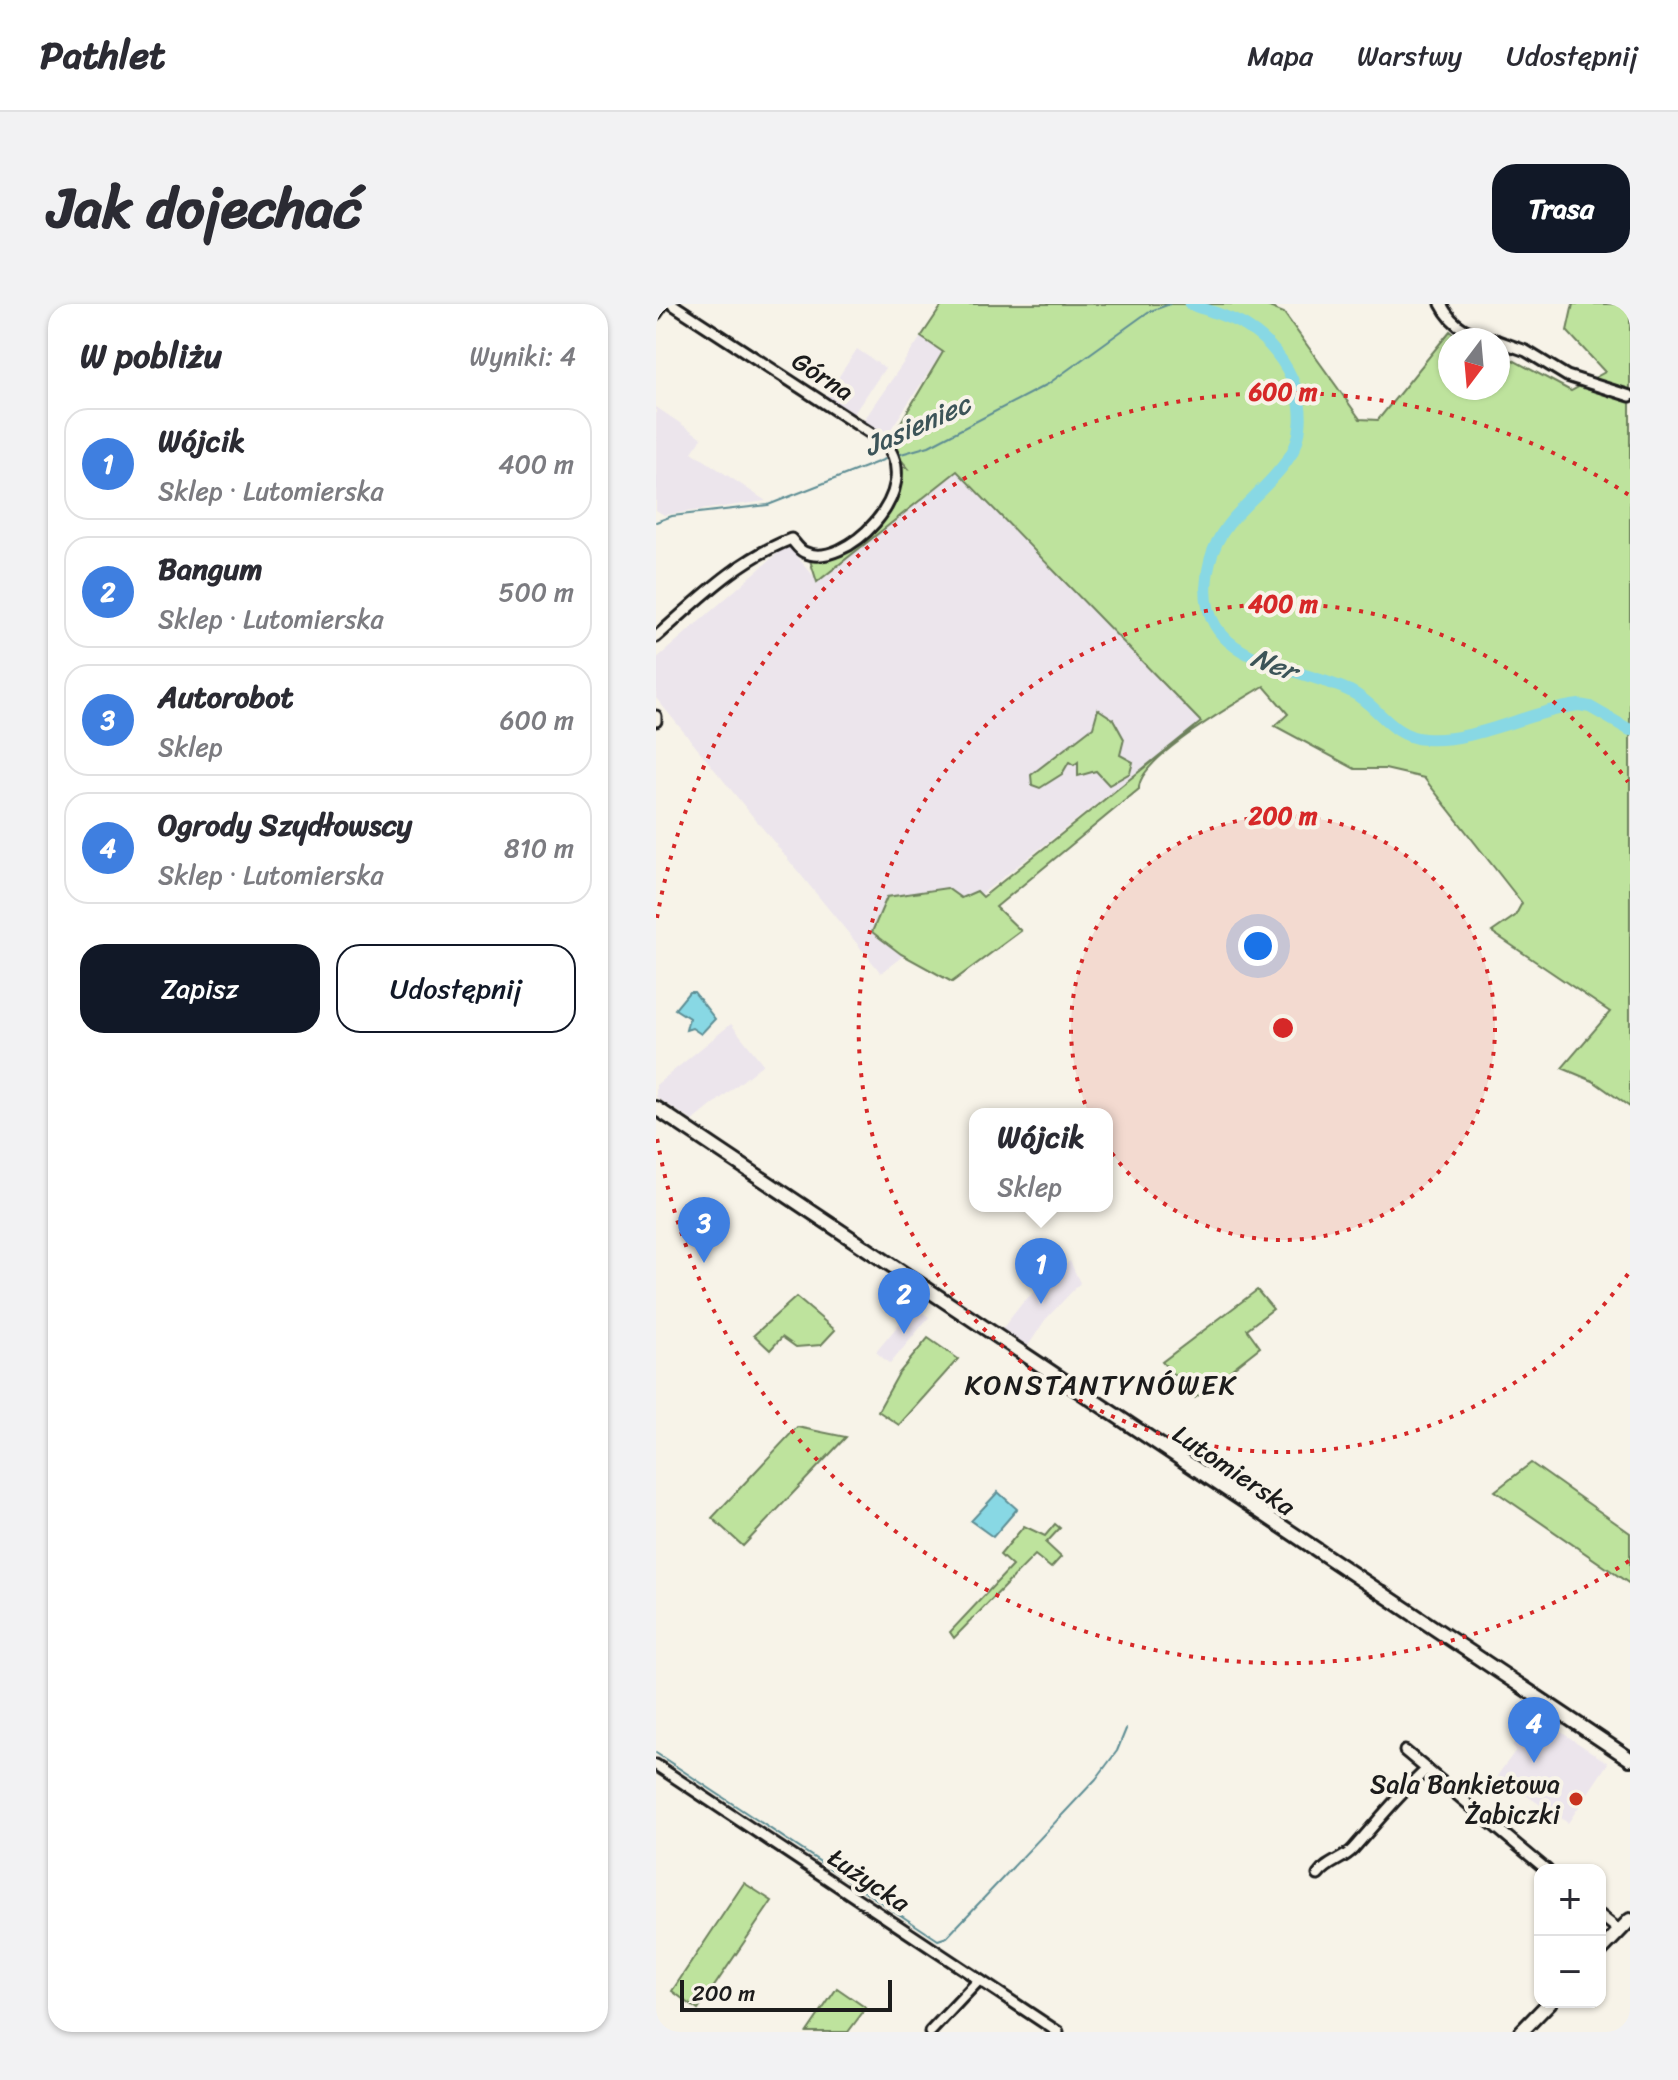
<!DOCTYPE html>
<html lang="pl">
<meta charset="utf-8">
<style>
:root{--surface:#fff;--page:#f2f2f3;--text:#2b2b33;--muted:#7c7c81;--line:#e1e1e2;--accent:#111827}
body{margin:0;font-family:Sriracha,sans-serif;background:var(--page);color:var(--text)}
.controls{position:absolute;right:24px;bottom:24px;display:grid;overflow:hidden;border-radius:16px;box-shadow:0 2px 6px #0004}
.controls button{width:72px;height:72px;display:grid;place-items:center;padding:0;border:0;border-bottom:2px solid var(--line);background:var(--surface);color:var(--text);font:40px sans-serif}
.compass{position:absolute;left:782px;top:24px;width:72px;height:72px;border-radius:50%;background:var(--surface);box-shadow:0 2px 6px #0004;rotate:196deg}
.scale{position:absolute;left:24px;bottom:20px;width:212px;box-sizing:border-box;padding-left:8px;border:4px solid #1c1c1c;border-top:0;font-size:22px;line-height:28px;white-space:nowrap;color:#1c1c1c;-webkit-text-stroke:6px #f7f3e8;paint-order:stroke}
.you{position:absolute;left:602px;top:642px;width:28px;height:28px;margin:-20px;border:6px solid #fff;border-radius:50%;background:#1a73e8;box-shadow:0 0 0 12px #1a73e833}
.badge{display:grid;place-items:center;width:52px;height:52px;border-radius:50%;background:var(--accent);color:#fff;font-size:26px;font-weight:700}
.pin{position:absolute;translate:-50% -66px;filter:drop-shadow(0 2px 4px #0008)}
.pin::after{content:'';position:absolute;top:42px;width:28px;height:24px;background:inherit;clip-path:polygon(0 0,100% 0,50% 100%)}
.popup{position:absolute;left:313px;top:804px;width:144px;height:104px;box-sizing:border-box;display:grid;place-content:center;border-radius:16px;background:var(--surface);filter:drop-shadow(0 2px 6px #0005);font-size:26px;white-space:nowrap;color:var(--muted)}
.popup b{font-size:30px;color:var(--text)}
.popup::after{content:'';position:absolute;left:50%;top:100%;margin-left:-16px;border:16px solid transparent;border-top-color:var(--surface)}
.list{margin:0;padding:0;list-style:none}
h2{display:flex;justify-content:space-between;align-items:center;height:104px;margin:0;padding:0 32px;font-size:34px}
h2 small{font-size:26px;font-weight:400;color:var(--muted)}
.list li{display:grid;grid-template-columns:52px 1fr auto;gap:24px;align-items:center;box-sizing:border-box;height:112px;margin:0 16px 16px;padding:0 16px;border:2px solid var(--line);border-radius:24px}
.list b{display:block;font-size:30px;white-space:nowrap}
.list p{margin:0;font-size:26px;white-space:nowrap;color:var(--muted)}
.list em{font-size:26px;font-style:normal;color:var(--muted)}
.actions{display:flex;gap:16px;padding:24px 32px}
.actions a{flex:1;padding:18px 0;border:2px solid var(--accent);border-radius:24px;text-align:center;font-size:28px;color:var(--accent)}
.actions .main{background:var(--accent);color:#fff}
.map{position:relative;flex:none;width:974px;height:1728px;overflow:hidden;border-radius:24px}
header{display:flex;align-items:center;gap:48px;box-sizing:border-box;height:112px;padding:0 40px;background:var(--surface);border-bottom:2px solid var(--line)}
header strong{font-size:38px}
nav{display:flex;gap:44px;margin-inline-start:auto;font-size:28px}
.intro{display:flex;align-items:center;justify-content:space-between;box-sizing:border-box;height:192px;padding:0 48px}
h1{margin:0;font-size:56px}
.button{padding:20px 36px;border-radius:24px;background:var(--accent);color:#fff;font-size:28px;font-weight:700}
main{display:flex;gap:48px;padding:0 48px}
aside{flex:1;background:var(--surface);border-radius:24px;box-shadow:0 2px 6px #0004}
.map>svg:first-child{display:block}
.built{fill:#ece5ec}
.green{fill:#bee39d;stroke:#6d805c;stroke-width:2}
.water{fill:#88d8e4;stroke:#5d8d94;stroke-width:2}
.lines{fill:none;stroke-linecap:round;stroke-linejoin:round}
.stream{stroke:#5d8d94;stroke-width:2}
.river{stroke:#88d8e4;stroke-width:12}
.street-casing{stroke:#1c1c1c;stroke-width:15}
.secondary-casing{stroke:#1c1c1c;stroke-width:18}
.street{stroke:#f7f3e8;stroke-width:9}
.secondary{stroke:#f7f3e8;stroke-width:12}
.ring{fill:none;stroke:#d62828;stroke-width:4;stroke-dasharray:4 8}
.poi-dot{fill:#c8321e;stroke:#f7f3e8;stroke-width:3}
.labels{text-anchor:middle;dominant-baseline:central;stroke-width:8;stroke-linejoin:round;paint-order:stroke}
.street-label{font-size:26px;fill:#1c1c1c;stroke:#f7f3e8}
.poi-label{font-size:26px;fill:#1c1c1c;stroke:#f7f3e8;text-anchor:end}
.water-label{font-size:28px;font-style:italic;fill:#3c5458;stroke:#f7f3e8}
.neighbourhood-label{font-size:28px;letter-spacing:2px;fill:#1c1c1c;stroke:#f7f3e8}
.centre{fill:#d62828;stroke:#f7f3e8;stroke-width:4}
.ring-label{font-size:24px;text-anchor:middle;font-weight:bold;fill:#d62828;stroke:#f7f3e8;stroke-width:8;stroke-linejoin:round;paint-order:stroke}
</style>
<header>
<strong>Pathlet</strong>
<nav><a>Mapa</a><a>Warstwy</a><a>Udostępnij</a></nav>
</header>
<div class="intro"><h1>Jak dojechać</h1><a class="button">Trasa</a></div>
<main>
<aside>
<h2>W pobliżu<small>Wyniki: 4</small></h2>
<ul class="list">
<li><span class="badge" style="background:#3f7fe0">1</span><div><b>Wójcik</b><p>Sklep · Lutomierska</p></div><em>400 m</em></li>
<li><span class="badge" style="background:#3f7fe0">2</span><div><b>Bangum</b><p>Sklep · Lutomierska</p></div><em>500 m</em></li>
<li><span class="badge" style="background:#3f7fe0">3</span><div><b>Autorobot</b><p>Sklep</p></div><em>600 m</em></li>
<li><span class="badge" style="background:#3f7fe0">4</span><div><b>Ogrody Szydłowscy</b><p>Sklep · Lutomierska</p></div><em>810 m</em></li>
</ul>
<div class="actions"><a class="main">Zapisz</a><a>Udostępnij</a></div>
</aside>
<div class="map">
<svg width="974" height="1728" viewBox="0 0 974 1728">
<rect width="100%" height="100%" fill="#f7f3e8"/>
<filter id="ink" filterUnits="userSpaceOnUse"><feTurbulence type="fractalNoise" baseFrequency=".0125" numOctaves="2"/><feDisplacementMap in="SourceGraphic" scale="16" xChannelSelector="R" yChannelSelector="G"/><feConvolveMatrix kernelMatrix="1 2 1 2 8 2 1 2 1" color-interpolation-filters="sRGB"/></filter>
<g filter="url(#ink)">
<g class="built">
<path d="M265,33L287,47L229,134L206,119Z"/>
<path d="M201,45L229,64L197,111L170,92Z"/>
<path d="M0,103L46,134L36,148L110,197L8,211L0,206Z"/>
<path d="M300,167L545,418L225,669L0,394V355L131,241L162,277Z"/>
<path d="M75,720L107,760L37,817L0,793V781Z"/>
<path d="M414,957L424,979L389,1016L372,1042L346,1025L368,997Z"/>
<path d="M258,1002L273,1013L234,1060L220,1048Z"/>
<path d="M878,1410L952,1459L912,1519L841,1472L860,1446L856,1442Z"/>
</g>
<g class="green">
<path d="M287,0H606L628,9L704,115L722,116L794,27L804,36H794V84H842V48L915,87L949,68L911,27L917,0H974V803L937,777L906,764L954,708L836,628L859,612L866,599L768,474L729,465H699L619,422L632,410L608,382C581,399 481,455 483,485L340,603L365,627L296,678L245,650L216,628L231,593L291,584L305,594L321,587L327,593L545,418L301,167L161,278L152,250L192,244L226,210L242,161L252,164L232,140L287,48L265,33Z"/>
<path d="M442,405L457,415L468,435L464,451L477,458L474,469L453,481L440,467L422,472V458L418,461L413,458L406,470L384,484L376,481L375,471L437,423Z"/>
<path d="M601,986L617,1005L591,1025L604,1043L539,1094L506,1058Z"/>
<path d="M140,993L179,1026L165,1041L140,1043L126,1033L114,1046L98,1031Z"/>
<path d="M272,1034L302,1055L243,1121L222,1107L243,1069Z"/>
<path d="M141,1123L190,1133L87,1242L56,1214Z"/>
<path d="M875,1159L974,1229V1280L839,1187Z"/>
<path d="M399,1220L404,1224L390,1239L405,1253L395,1264L379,1251L298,1334L294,1328L356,1262L344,1251L368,1222L389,1232Z"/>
<path d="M88,1579L116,1597L42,1706L16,1687Z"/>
<path d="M181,1684L210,1704L192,1728H151Z"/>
</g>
<g class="water">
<path d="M33,688H38L59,715L45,730L36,724L30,726L33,714L19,705Z"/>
<path d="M342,1188L361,1205L337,1233L315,1217Z"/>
</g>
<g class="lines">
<g class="stream">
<path d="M238,152L273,142L392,80L492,8L514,0"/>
<path d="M0,218L16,212L112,201L232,154"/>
<path d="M0,1449L282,1636L291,1633L440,1475L461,1447L470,1425"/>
</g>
<path class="river" d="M534,0C553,7 573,12 591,23C634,49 664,113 630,158C605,193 565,213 554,257C529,360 632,358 694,387C723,401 734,433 769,435C818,439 873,407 923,401L934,403L974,426"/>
<defs>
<g id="street">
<path d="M785,0C798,25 813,29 840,36"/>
<path d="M0,10L7,0"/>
<path d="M842,37L870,47L911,72L974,92"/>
<path d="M0,333C42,296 81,256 135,235C139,239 143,246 148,248C187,268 272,186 228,138L16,0"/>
<path d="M0,412V417"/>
<path d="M749,1447L891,1566"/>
<path d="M0,1461L402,1728"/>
<path d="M662,1571C671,1558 687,1556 697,1545C721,1518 743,1490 770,1466"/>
<path d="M944,1611L964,1627"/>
<path d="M274,1728L323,1676"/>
</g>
<g id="secondary">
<path d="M0,804L974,1455"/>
<path d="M944,1647L974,1616"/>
<path d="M865,1728L894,1698"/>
</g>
</defs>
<use href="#street" class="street-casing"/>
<use href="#secondary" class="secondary-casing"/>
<use href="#street" class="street"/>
<use href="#secondary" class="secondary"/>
</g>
</g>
<circle cx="627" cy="724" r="212" fill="#d62828" fill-opacity=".12"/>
<g class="ring">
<circle cx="627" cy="724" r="212"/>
<path d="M972 970A424 424 0 1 1 972 478"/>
<path d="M973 1257A636 636 0 0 1 1 834M1 614A636 636 0 0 1 973 191"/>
</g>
<circle class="poi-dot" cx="920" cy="1495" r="8"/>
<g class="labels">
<g class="street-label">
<text transform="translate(167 72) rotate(33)">Górna</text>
<text transform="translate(578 1166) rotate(34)">Lutomierska</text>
<text transform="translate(213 1576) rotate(34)">Łużycka</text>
</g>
<g class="poi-label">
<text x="904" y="1480">Sala Bankietowa<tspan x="904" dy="30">Żabiczki</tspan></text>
</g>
<g class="water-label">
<text transform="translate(261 121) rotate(-24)">Jasieniec</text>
<text transform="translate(618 360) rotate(21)">Ner</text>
</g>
<g class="neighbourhood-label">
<text x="445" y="1080">KONSTANTYNÓWEK</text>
</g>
</g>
<circle cx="627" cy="724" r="12" class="centre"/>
<g class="ring-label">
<text x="627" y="96">600 m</text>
<text x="627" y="308">400 m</text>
<text x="627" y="520">200 m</text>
</g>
</svg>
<div class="controls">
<button>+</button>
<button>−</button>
</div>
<svg class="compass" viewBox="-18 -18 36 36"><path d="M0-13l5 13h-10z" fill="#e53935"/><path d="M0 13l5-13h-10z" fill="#7c7c81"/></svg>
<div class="scale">200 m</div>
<div class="you"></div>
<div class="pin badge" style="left:385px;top:1000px;background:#3f7fe0">1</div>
<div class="popup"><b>Wójcik</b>Sklep</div>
<div class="pin badge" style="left:248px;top:1030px;background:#3f7fe0">2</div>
<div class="pin badge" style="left:48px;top:959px;background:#3f7fe0">3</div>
<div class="pin badge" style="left:878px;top:1459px;background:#3f7fe0">4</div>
</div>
</main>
